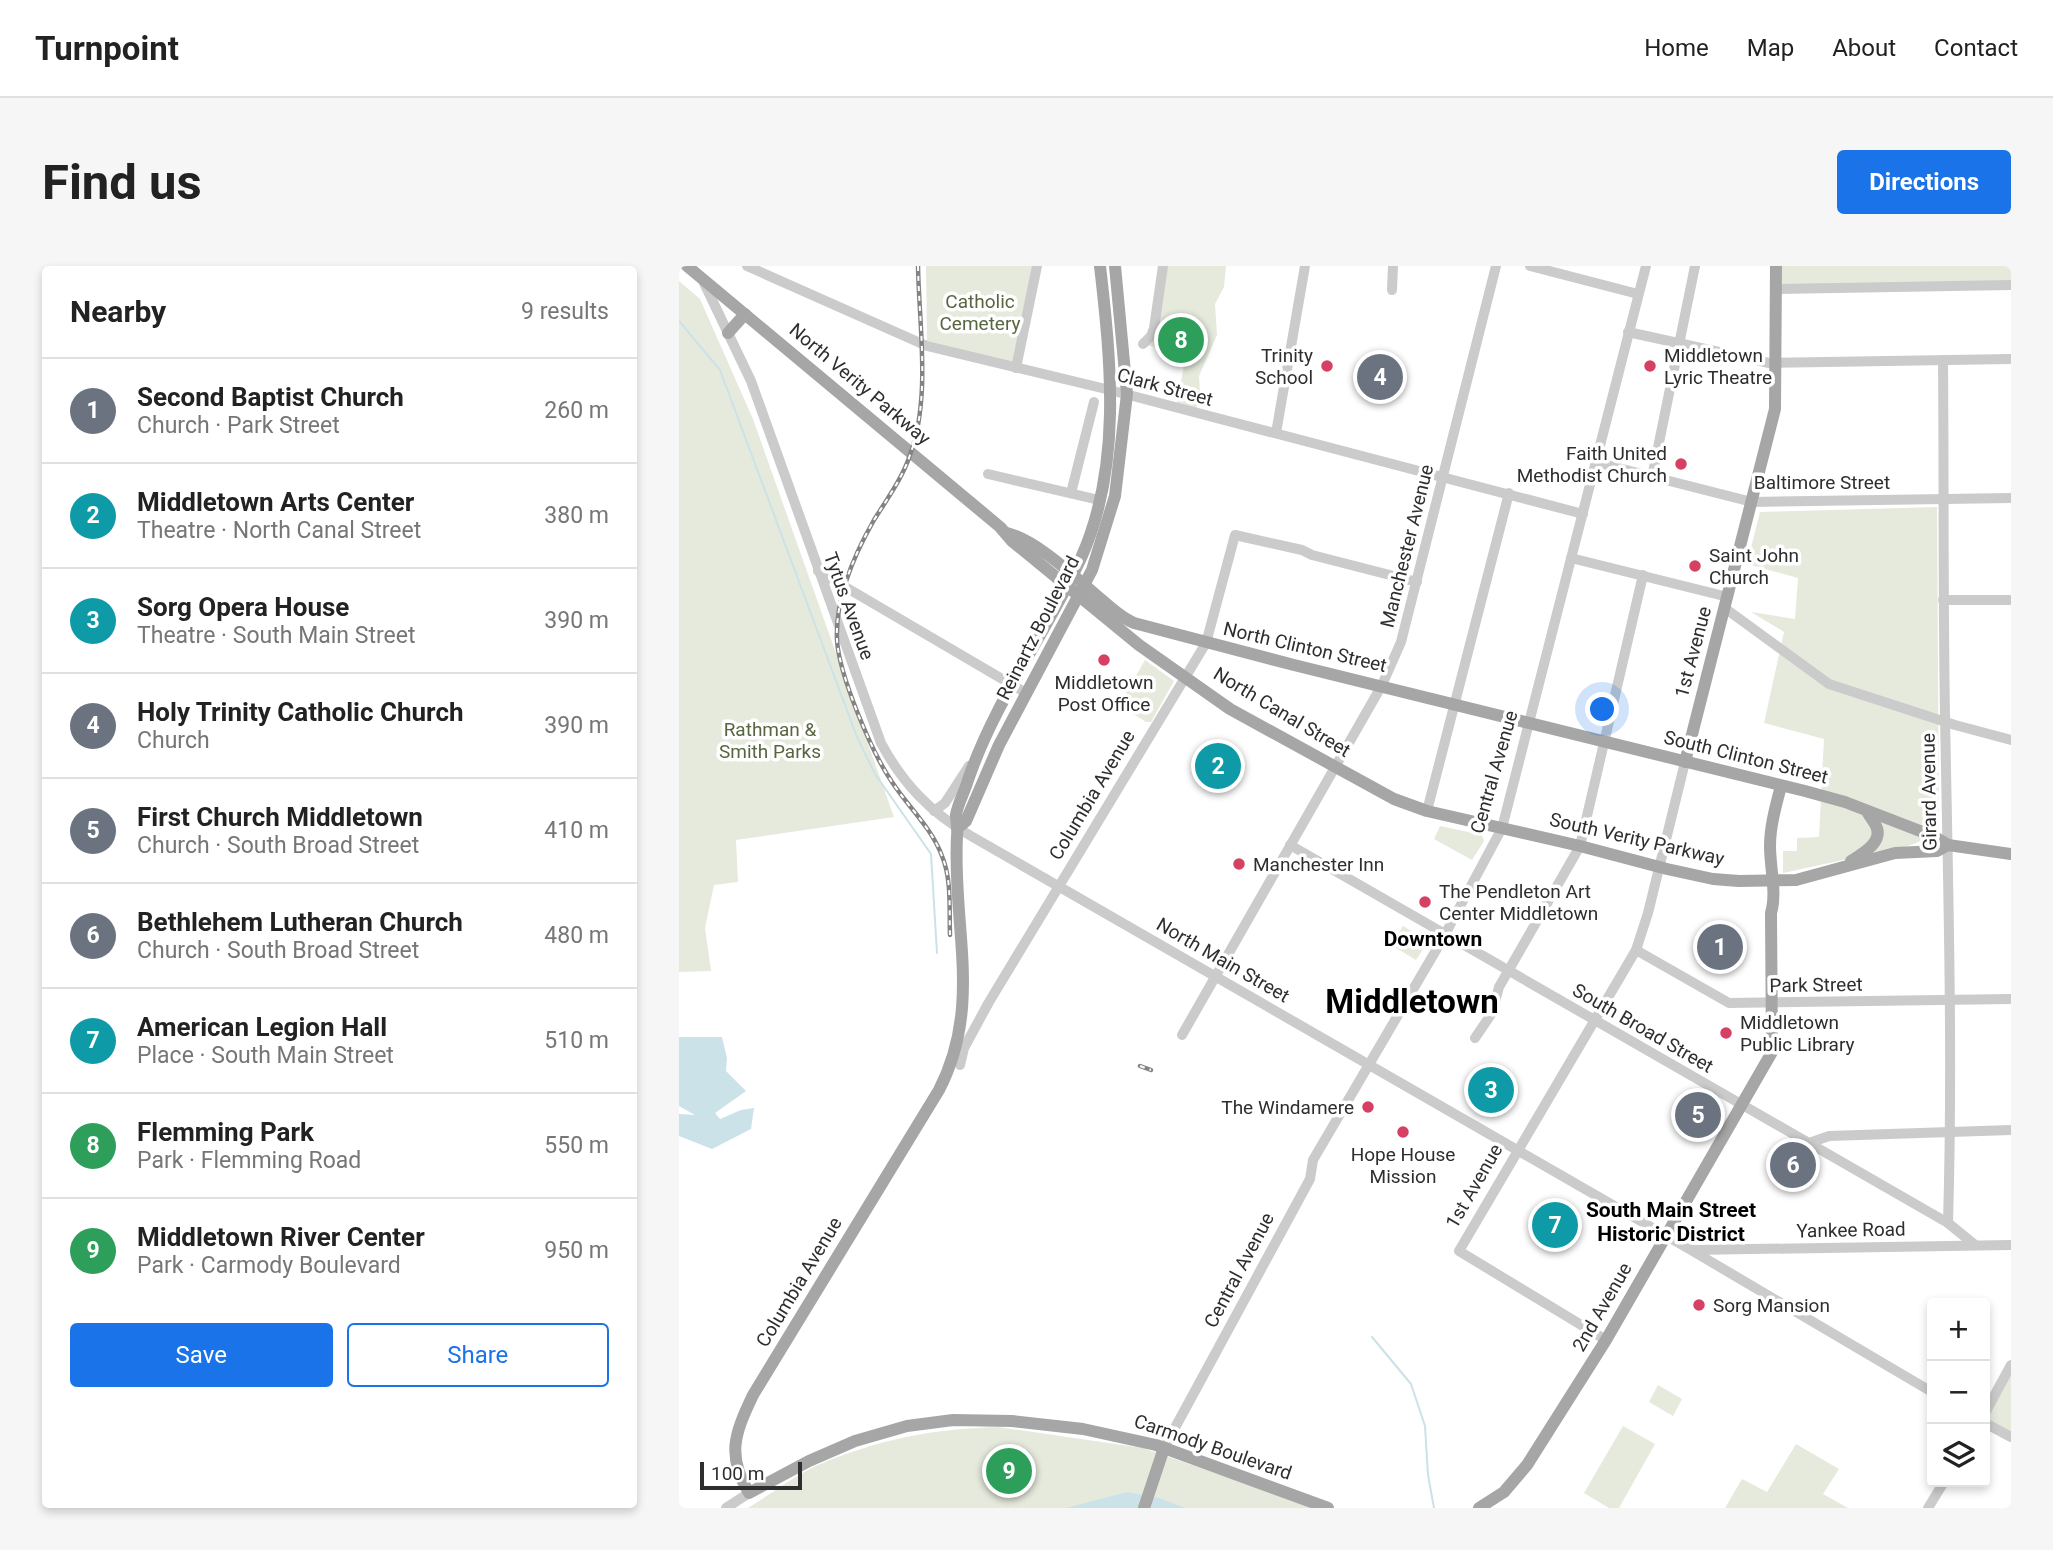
<!DOCTYPE html>
<meta charset="utf-8">
<style>
:root{--surface:#fff;--page:#f6f6f6;--text:#222;--muted:#767676;--line:#e0e0e0;--accent:#1a73e8}
body{margin:0;font-family:Roboto,sans-serif;background:var(--page);color:var(--text)}
.controls{position:absolute;right:21px;bottom:21px;display:grid;overflow:hidden;border-radius:7px;box-shadow:0 4px 10px #0003}
.controls button{width:63px;height:63px;display:grid;place-items:center;padding:0;border:0;border-bottom:2px solid var(--line);background:var(--surface);color:var(--text);font:35px sans-serif}
.scale{position:absolute;left:21px;bottom:18px;width:102px;box-sizing:border-box;padding-left:7px;border:4px solid #2e2e2e;border-top:0;font-size:19px;line-height:24px;white-space:nowrap;color:#2e2e2e;-webkit-text-stroke:5px #fff;paint-order:stroke}
.you{position:absolute;left:924px;top:444px;width:24px;height:24px;margin:-18px;border:5px solid #fff;border-radius:50%;background:#1a73e8;box-shadow:0 0 0 10px #1a73e833}
.badge{display:grid;place-items:center;width:46px;height:46px;border-radius:50%;background:var(--accent);color:#fff;font-size:23px;font-weight:700}
.pin{position:absolute;translate:-50% -50%;border:4px solid #fff;box-shadow:0 2px 7px #0006}
.list{margin:0;padding:0;list-style:none}
h2{display:flex;justify-content:space-between;align-items:center;height:91px;margin:0;padding:0 28px;font-size:30px}
h2 small{font-size:23px;font-weight:400;color:var(--muted)}
.list li{display:grid;grid-template-columns:46px 1fr auto;gap:21px;align-items:center;box-sizing:border-box;height:105px;padding:0 28px;border-top:2px solid var(--line)}
.list b{display:block;font-size:26px;white-space:nowrap}
.list p{margin:0;font-size:23px;white-space:nowrap;color:var(--muted)}
.list em{font-size:23px;font-style:normal;color:var(--muted)}
.actions{display:flex;gap:14px;padding:21px 28px}
.actions a{flex:1;padding:16px 0;border:2px solid var(--accent);border-radius:7px;text-align:center;font-size:24px;color:var(--accent)}
.actions .main{background:var(--accent);color:#fff}
.icon{flex:none;width:38px;height:38px;fill:none;stroke:currentColor;stroke-width:2;stroke-linecap:round;stroke-linejoin:round}
.map{position:relative;flex:none;width:1332px;height:1242px;overflow:hidden;border-radius:7px}
header{display:flex;align-items:center;gap:42px;box-sizing:border-box;height:98px;padding:0 35px;background:var(--surface);border-bottom:2px solid var(--line)}
header strong{font-size:33px}
nav{display:flex;gap:38px;margin-inline-start:auto;font-size:24px}
.intro{display:flex;align-items:center;justify-content:space-between;box-sizing:border-box;height:168px;padding:0 42px}
h1{margin:0;font-size:49px}
.button{padding:18px 32px;border-radius:7px;background:var(--accent);color:#fff;font-size:24px;font-weight:700}
main{display:flex;gap:42px;padding:0 42px}
aside{flex:1;background:var(--surface);border-radius:7px;box-shadow:0 4px 10px #0003}
.map>svg:first-child{display:block}
.green{fill:#e6eadd}
.water{fill:#cbe2e8}
.lines{fill:none;stroke-linecap:round;stroke-linejoin:round}
.stream{stroke:#cbe2e8;stroke-width:2}
.minor{stroke:#cbcbcb;stroke-width:10}
.major{stroke:#a6a6a6;stroke-width:12}
.rail-casing{stroke:#838383;stroke-width:4.5}
.rail{stroke:#fff;stroke-width:2;stroke-dasharray:5;stroke-linecap:butt}
.poi-dot{fill:#d54063;stroke:#fff;stroke-width:2.5}
.labels{text-anchor:middle;dominant-baseline:central;stroke-width:7;stroke-linejoin:round;paint-order:stroke}
.park-label{font-size:19px;fill:#57663f;stroke:#fff}
.poi-label{font-size:19px;fill:#2e2e2e;stroke:#fff;text-anchor:start}
.street-label{font-size:19px;fill:#2e2e2e;stroke:#fff}
.neighbourhood-label{font-size:21px;font-weight:bold;fill:#000;stroke:#fff}
.town-label{font-size:33px;font-weight:bold;fill:#000;stroke:#fff}
</style>
<header>
<strong>Turnpoint</strong>
<nav><a>Home</a><a>Map</a><a>About</a><a>Contact</a></nav>
</header>
<div class="intro"><h1>Find us</h1><a class="button">Directions</a></div>
<main>
<aside>
<h2>Nearby<small>9 results</small></h2>
<ul class="list">
<li><span class="badge" style="background:#6b7280">1</span><div><b>Second Baptist Church</b><p>Church · Park Street</p></div><em>260 m</em></li>
<li><span class="badge" style="background:#0f9aa8">2</span><div><b>Middletown Arts Center</b><p>Theatre · North Canal Street</p></div><em>380 m</em></li>
<li><span class="badge" style="background:#0f9aa8">3</span><div><b>Sorg Opera House</b><p>Theatre · South Main Street</p></div><em>390 m</em></li>
<li><span class="badge" style="background:#6b7280">4</span><div><b>Holy Trinity Catholic Church</b><p>Church</p></div><em>390 m</em></li>
<li><span class="badge" style="background:#6b7280">5</span><div><b>First Church Middletown</b><p>Church · South Broad Street</p></div><em>410 m</em></li>
<li><span class="badge" style="background:#6b7280">6</span><div><b>Bethlehem Lutheran Church</b><p>Church · South Broad Street</p></div><em>480 m</em></li>
<li><span class="badge" style="background:#0f9aa8">7</span><div><b>American Legion Hall</b><p>Place · South Main Street</p></div><em>510 m</em></li>
<li><span class="badge" style="background:#2e9e5b">8</span><div><b>Flemming Park</b><p>Park · Flemming Road</p></div><em>550 m</em></li>
<li><span class="badge" style="background:#2e9e5b">9</span><div><b>Middletown River Center</b><p>Park · Carmody Boulevard</p></div><em>950 m</em></li>
</ul>
<div class="actions"><a class="main">Save</a><a>Share</a></div>
</aside>
<div class="map">
<svg width="1332" height="1242" viewBox="0 0 1332 1242">
<rect width="100%" height="100%" fill="#fff"/>
<g class="green">
<path d="M247,0H358L337,102L248,80Z"/>
<path d="M484,0H547L545,21L536,38L538,69L520,110L521,128L516,147L497,142L507,89L464,78L472,70Z"/>
<path d="M1097,0H1332V19L1097,23Z"/>
<path d="M0,15L21,33L74,153L215,551L57,574L59,616L35,619L26,662L32,705L0,706Z"/>
<path d="M1258,241L1260,568L1229,580L1104,607V585H1118V572L1140,571L1145,473L1085,457L1105,366L1072,346L1116,353L1119,312L1068,298L1081,246Z"/>
<path d="M466,394L495,415L472,456H467L440,439Z"/>
<path d="M761,560L803,569L805,575L793,594L755,573Z"/>
<path d="M724,660L749,675L737,694L712,679Z"/>
<path d="M1332,1099V1171L1306,1157V1147Z"/>
<path d="M979,1119L1003,1133L994,1150L970,1136Z"/>
<path d="M944,1160L976,1178L940,1242H930L905,1227Z"/>
<path d="M319,1161L464,1182L636,1242H69C92,1228 115,1210 139,1199C201,1173 252,1163 319,1161Z"/>
<path d="M1117,1178L1160,1203L1144,1228L1169,1242H1046L1063,1213L1088,1226Z"/>
</g>
<g class="water">
<path d="M0,771H43L48,792L47,805L67,825L36,847L41,853L62,844L75,842L72,863L33,883L0,870V848L16,849L0,840Z"/>
<path d="M448,1226L480,1232L507,1242H387Z"/>
</g>
<g class="lines">
<g class="stream">
<path d="M0,55L41,104L178,471L196,508L252,588L258,687"/>
<path d="M693,1071L732,1118L746,1160L749,1209L755,1242"/>
</g>
<g class="minor">
<path d="M68,0L248,80L431,124L904,248"/>
<path d="M851,0L959,28"/>
<path d="M25,17L72,115L202,477C224,518 252,547 292,570L1012,984L1253,1126"/>
<path d="M1097,23L1332,19"/>
<path d="M713,24L714,0"/>
<path d="M949,66L1090,97L1332,93"/>
<path d="M464,78L472,70L475,62L484,0"/>
<path d="M1264,94C1265,213 1264,331 1266,449C1269,619 1274,788 1269,957"/>
<path d="M337,102L358,0"/>
<path d="M597,167L626,0"/>
<path d="M916,196L1073,236L1332,232"/>
<path d="M309,208L420,234"/>
<path d="M973,211L1016,0"/>
<path d="M392,227L415,136"/>
<path d="M892,292L1049,331"/>
<path d="M139,305L347,427"/>
<path d="M1264,334H1332"/>
<path d="M1047,343L1150,418L1276,459L1332,474"/>
<path d="M255,545L266,537L290,500"/>
<path d="M748,545L830,227"/>
<path d="M611,579L1269,957L1296,979"/>
<path d="M957,684L1050,737L1332,733"/>
<path d="M503,769L703,419L722,376L817,0"/>
<path d="M796,772L813,747L820,721L901,580L964,309"/>
<path d="M281,799L285,782L310,736L527,377L556,269L623,284L633,289L738,316"/>
<path d="M1130,877L1150,870L1332,864"/>
<path d="M1013,984L1332,979"/>
<path d="M927,1074L780,985L957,684L969,647L1006,496"/>
<path d="M1306,1147L1332,1099"/>
<path d="M1306,1157L1332,1171"/>
<path d="M485,1182L631,913L634,894L763,674L823,562L967,0"/>
<path d="M47,1242L70,1227"/>
<path d="M1249,1242L1265,1216"/>
</g>
<g class="major">
<path d="M8,0L321,261L333,275L460,379L551,443L715,533L748,545L901,580L988,603L1034,613L1060,615L1117,614L1216,587L1258,585L1269,579L1332,588"/>
<path d="M421,0C432,96 443,201 402,292C367,367 316,435 289,514C286,525 279,537 277,549C277,555 279,563 278,570C273,660 304,739 260,824L74,1129C56,1167 47,1189 70,1227L130,1195L176,1175L228,1160L274,1154L333,1155L404,1163L477,1179L649,1242"/>
<path d="M49,67L66,48"/>
<path d="M328,267C359,275 398,313 423,334C433,343 443,352 455,357L615,399L1126,525L1166,536L1254,570L1269,579"/>
<path d="M1006,496L1096,143L1097,0"/>
<path d="M279,562L287,555L320,479L413,304L436,230L448,128L436,0"/>
<path d="M1172,595C1183,588 1205,576 1197,560C1195,555 1190,550 1188,545"/>
<path d="M465,1242L485,1182"/>
<path d="M800,1242L825,1226L848,1199L927,1074L1093,786L1092,647C1098,627 1091,602 1091,580C1091,560 1097,539 1102,520"/>
</g>
<defs>
<g id="rail">
<path d="M239,0C240,60 252,132 231,189C223,213 208,233 195,254C175,289 156,333 158,374C160,409 193,487 213,516C230,542 252,561 263,590C273,614 270,644 271,669"/>
<path d="M461,800L472,804"/>
</g>
</defs>
<use href="#rail" class="rail-casing"/>
<use href="#rail" class="rail"/>
</g>
<g class="poi-dot">
<circle cx="648" cy="100" r="7"/>
<circle cx="971" cy="100" r="7"/>
<circle cx="1002" cy="198" r="7"/>
<circle cx="1016" cy="300" r="7"/>
<circle cx="425" cy="394" r="7"/>
<circle cx="560" cy="598" r="7"/>
<circle cx="746" cy="636" r="7"/>
<circle cx="1047" cy="767" r="7"/>
<circle cx="689" cy="841" r="7"/>
<circle cx="724" cy="866" r="7"/>
<circle cx="1020" cy="1039" r="7"/>
</g>
<g class="labels">
<g class="park-label">
<text x="301" y="35">Catholic<tspan x="301" dy="22">Cemetery</tspan></text>
<text x="91" y="463">Rathman &amp;<tspan x="91" dy="22">Smith Parks</tspan></text>
</g>
<g class="poi-label">
<text x="634" y="89" text-anchor="end">Trinity<tspan x="634" dy="22">School</tspan></text>
<text x="985" y="89">Middletown<tspan x="985" dy="22">Lyric Theatre</tspan></text>
<text x="988" y="187" text-anchor="end">Faith United<tspan x="988" dy="22">Methodist Church</tspan></text>
<text x="1030" y="289">Saint John<tspan x="1030" dy="22">Church</tspan></text>
<text x="425" y="416" text-anchor="middle">Middletown<tspan x="425" dy="22">Post Office</tspan></text>
<text x="574" y="598">Manchester Inn</text>
<text x="760" y="625">The Pendleton Art<tspan x="760" dy="22">Center Middletown</tspan></text>
<text x="1061" y="756">Middletown<tspan x="1061" dy="22">Public Library</tspan></text>
<text x="675" y="841" text-anchor="end">The Windamere</text>
<text x="724" y="888" text-anchor="middle">Hope House<tspan x="724" dy="22">Mission</tspan></text>
<text x="1034" y="1039">Sorg Mansion</text>
</g>
<g class="street-label">
<text transform="translate(181 118) rotate(40)">North Verity Parkway</text>
<text transform="translate(486 121) rotate(15)">Clark Street</text>
<text x="1143" y="216">Baltimore Street</text>
<text transform="translate(728 280) rotate(-76)">Manchester Avenue</text>
<text transform="translate(170 340) rotate(70)">Tytus Avenue</text>
<text transform="translate(359 362) rotate(-63)">Reinartz Boulevard</text>
<text transform="translate(626 381) rotate(13)">North Clinton Street</text>
<text transform="translate(1014 386) rotate(-75)">1st Avenue</text>
<text transform="translate(603 446) rotate(31)">North Canal Street</text>
<text transform="translate(1067 491) rotate(14)">South Clinton Street</text>
<text transform="translate(815 506) rotate(-74)">Central Avenue</text>
<text transform="translate(1250 526) rotate(-91)">Girard Avenue</text>
<text transform="translate(413 529) rotate(-59)">Columbia Avenue</text>
<text transform="translate(958 573) rotate(13)">South Verity Parkway</text>
<text transform="translate(544 694) rotate(30)">North Main Street</text>
<text transform="translate(1137 719) rotate(-1)">Park Street</text>
<text transform="translate(964 762) rotate(30)">South Broad Street</text>
<text transform="translate(795 920) rotate(-60)">1st Avenue</text>
<text transform="translate(1172 964) rotate(-1)">Yankee Road</text>
<text transform="translate(560 1004) rotate(-62)">Central Avenue</text>
<text transform="translate(120 1016) rotate(-59)">Columbia Avenue</text>
<text transform="translate(923 1041) rotate(-60)">2nd Avenue</text>
<text transform="translate(534 1181) rotate(19)">Carmody Boulevard</text>
</g>
<g class="neighbourhood-label">
<text x="754" y="673">Downtown</text>
<text x="992" y="944">South Main Street<tspan x="992" dy="24">Historic District</tspan></text>
</g>
<g class="town-label">
<text x="733" y="735">Middletown</text>
</g>
</g>
</svg>
<div class="controls">
<button>+</button>
<button>−</button>
<button><svg class="icon" aria-label="layers" viewBox="0 0 24 24"><path d="M12 4l9 5-9 5-9-5zM3 14l9 5 9-5"/></svg></button>
</div>
<div class="scale">100 m</div>
<div class="you"></div>
<div class="pin badge" style="left:1041px;top:681px;background:#6b7280">1</div>
<div class="pin badge" style="left:539px;top:500px;background:#0f9aa8">2</div>
<div class="pin badge" style="left:812px;top:824px;background:#0f9aa8">3</div>
<div class="pin badge" style="left:701px;top:111px;background:#6b7280">4</div>
<div class="pin badge" style="left:1019px;top:849px;background:#6b7280">5</div>
<div class="pin badge" style="left:1114px;top:899px;background:#6b7280">6</div>
<div class="pin badge" style="left:876px;top:959px;background:#0f9aa8">7</div>
<div class="pin badge" style="left:502px;top:74px;background:#2e9e5b">8</div>
<div class="pin badge" style="left:330px;top:1205px;background:#2e9e5b">9</div>
</div>
</main>
